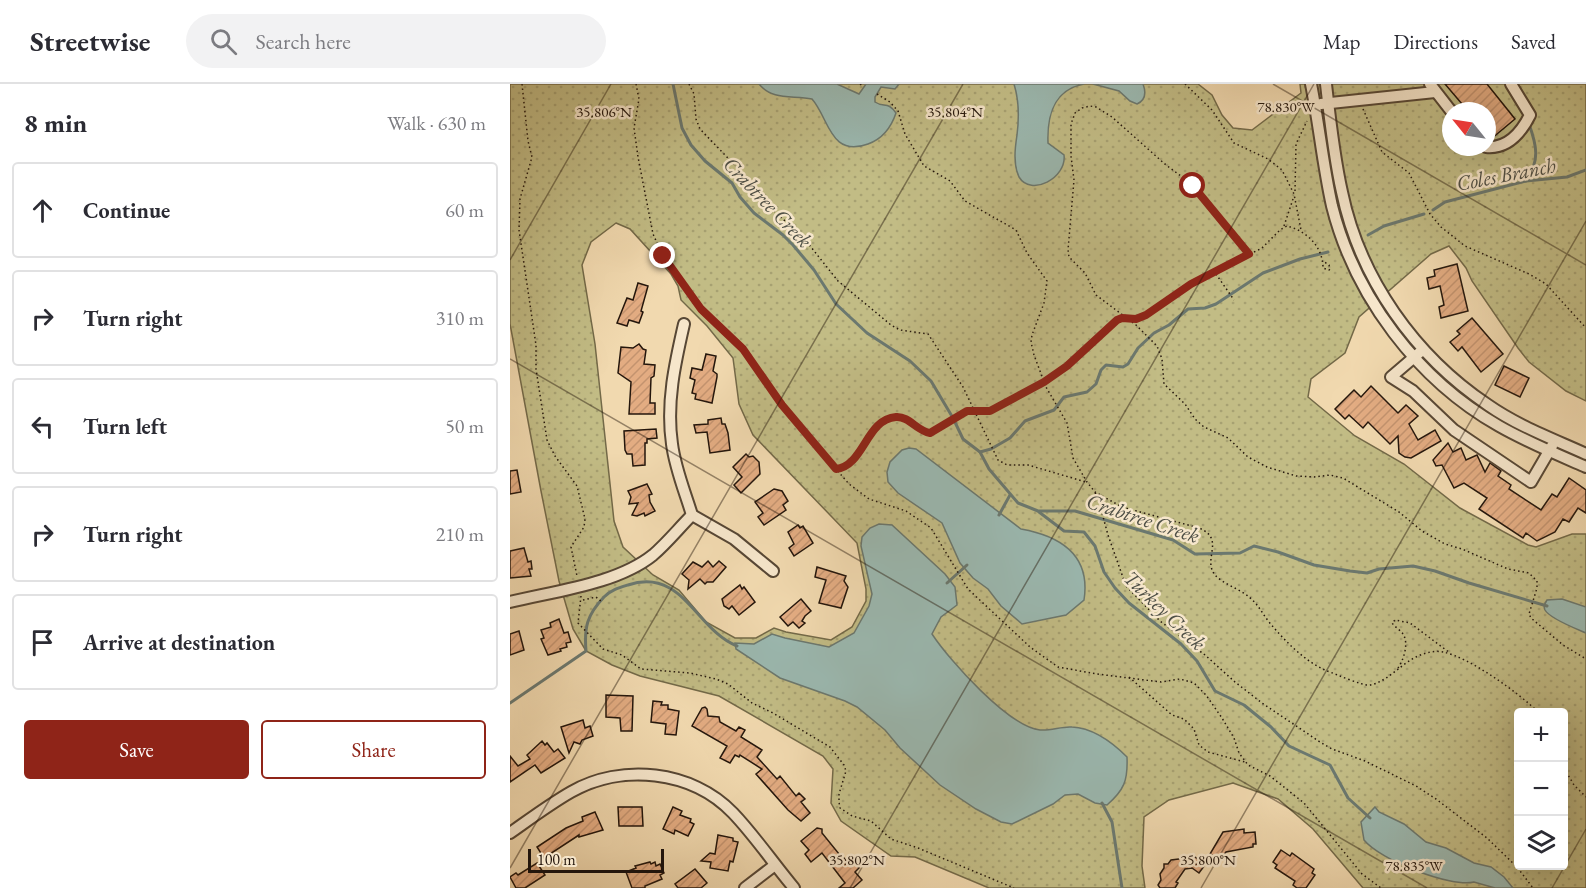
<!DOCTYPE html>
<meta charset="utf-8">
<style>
:root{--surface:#fff;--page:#f2f2f3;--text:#2b2b33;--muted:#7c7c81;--line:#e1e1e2;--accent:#8f2418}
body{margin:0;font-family:"EB Garamond",serif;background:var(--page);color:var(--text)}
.controls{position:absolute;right:18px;bottom:18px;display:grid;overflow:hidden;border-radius:6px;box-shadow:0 6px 24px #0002}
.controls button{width:54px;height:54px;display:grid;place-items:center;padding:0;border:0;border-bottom:2px solid var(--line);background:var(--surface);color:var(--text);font:30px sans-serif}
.compass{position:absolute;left:932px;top:18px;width:54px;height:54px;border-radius:50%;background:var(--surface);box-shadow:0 6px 24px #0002;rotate:300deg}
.scale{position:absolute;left:18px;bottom:15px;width:136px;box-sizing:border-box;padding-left:6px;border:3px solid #24160c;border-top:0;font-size:16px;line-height:21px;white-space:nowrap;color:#24160c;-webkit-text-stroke:4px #f6e6cb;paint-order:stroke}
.stop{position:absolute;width:18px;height:18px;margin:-14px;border:4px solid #8f2418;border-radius:50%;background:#fff}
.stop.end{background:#8f2418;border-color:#fff;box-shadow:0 2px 6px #0008}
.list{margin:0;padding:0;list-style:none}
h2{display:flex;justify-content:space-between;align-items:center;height:78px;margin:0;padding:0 24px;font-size:26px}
h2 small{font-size:20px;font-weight:400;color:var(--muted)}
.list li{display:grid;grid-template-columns:39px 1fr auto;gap:18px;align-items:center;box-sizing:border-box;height:96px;margin:0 12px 12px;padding:0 12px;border:2px solid var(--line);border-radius:6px}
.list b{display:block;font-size:22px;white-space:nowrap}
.list em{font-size:20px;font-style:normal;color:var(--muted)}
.actions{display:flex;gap:12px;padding:18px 24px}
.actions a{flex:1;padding:14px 0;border:2px solid var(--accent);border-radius:6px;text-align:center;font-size:21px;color:var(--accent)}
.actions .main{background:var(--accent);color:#fff}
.icon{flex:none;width:33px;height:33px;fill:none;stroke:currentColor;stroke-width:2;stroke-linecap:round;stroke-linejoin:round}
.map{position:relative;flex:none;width:1076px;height:804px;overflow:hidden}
header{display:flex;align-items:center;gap:36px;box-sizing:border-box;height:84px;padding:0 30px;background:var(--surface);border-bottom:2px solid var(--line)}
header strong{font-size:28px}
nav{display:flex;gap:33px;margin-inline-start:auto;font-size:21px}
.search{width:420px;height:54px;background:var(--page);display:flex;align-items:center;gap:15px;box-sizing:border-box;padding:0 21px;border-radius:33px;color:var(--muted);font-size:22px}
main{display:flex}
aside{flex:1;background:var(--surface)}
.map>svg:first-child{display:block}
.grass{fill:url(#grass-dots);stroke:#736948;stroke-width:1.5;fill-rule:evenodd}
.water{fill:#9bb9b1;stroke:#6b786f;stroke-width:1.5}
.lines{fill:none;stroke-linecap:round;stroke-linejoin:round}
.stream{stroke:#6b786f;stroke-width:3}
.building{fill:url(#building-hatch);stroke:#24160c;stroke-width:1.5}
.minor-casing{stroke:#574735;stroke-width:14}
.path{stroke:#24160c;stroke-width:1.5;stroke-dasharray:1.5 3;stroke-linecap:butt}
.minor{stroke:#f6e6cb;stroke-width:10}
.route{stroke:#8f2418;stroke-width:8}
.ticks{fill:none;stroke:#24160c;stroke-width:1.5;stroke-opacity:0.45}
.labels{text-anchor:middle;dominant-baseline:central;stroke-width:5;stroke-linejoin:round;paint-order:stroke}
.water-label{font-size:21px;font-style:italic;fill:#4e4f46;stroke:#f6e6cb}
.ticks-label{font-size:15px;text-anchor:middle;fill:#24160c;stroke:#f6e6cb;stroke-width:5;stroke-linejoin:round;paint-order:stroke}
</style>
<header>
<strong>Streetwise</strong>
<div class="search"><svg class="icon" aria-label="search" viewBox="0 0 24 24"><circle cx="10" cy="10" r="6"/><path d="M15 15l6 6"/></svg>Search here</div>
<nav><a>Map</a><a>Directions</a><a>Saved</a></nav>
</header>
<main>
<aside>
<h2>8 min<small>Walk · 630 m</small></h2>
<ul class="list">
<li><svg class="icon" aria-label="ahead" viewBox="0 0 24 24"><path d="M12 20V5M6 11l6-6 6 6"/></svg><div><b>Continue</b></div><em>60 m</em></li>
<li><svg class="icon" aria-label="right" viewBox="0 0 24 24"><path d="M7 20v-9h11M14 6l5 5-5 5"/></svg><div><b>Turn right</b></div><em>310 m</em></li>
<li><svg class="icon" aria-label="left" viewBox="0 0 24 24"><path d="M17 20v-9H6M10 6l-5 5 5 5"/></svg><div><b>Turn left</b></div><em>50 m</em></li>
<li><svg class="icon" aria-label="right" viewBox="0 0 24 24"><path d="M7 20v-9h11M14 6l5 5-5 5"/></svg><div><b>Turn right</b></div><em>210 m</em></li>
<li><svg class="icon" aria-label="arrive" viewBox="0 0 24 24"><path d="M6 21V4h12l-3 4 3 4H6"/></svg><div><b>Arrive at destination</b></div></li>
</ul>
<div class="actions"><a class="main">Save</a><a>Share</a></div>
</aside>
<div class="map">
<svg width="1076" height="804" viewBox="0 0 1076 804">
<defs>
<pattern id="grass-dots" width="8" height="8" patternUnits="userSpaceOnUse" patternTransform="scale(1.5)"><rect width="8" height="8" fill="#c2bc85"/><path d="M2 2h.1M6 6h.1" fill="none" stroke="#a7a172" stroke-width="1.8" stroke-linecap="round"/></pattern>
<pattern id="building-hatch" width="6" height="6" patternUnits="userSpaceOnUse" patternTransform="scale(1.5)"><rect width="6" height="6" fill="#e3ac82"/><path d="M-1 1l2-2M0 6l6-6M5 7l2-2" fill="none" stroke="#c3936f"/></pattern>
</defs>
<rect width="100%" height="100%" fill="#f1d9af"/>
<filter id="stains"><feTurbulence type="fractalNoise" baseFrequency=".00333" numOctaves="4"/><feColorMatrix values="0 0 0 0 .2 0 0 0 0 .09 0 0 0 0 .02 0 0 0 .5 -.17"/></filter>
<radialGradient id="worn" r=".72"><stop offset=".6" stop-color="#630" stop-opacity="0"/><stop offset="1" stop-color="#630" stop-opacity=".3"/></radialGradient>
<path class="grass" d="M0,0H688L702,11L712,31L723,44L742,46L791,9L790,0H1076V317L1056,307L1019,278L1008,264L962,197L956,184L939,162L921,170L849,233L835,269L801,295L798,313L845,352L894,380L950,424L1018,461L1026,463L1062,450H1076V804H853L803,745L768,715L723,699L659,716L634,733L632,782L635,804H479L405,773L381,772L331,737L321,719L323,685L313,672L209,612L130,592L102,581L76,567L63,545L49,497L31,407L0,240ZM941,27H977V63H941ZM106,139L120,145L161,190L168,202L171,216L197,242L223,274L229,320L243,351L347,459L356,505V517L342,543L321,556L276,548L264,544L246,554H225L196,538L169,506L143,491L113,463L104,437L85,260L72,181L81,158ZM1008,628H1054V782H1008Z"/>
<g class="water">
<path d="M249,0H327L349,10L356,0H389L385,5L371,3L365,13V18C374,24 378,17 386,29C381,44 372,55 358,60C320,74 319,34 302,15C282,11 263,17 249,0Z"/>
<path d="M504,0H574C543,6 537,32 538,59L554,71C557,94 521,113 509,93C503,80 505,64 507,51C509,35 509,16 504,0Z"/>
<path d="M583,0H633C636,8 636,16 627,20L620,17L609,7Z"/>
<path d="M399,364L406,365L511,445C550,452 581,471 574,516L556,531L512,540L491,522L478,505L463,494L450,479L432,439L388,409L378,398L377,388L380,378L392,366Z"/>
<path d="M369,440L382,441L435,490L445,503L447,521L431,533L422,550C439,576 499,643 530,646C541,647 552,642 562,643C583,644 603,659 617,673C618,697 614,706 597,721L585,719L568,710L555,711L543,720L502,740L491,738L466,725L430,701L390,664L375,646L347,623L335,617L270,594L226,565L225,559L244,560L262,550L275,554L319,563L344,549L359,522L362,510L351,462L352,453L360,444Z"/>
<path d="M1052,515L1076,523V549C1067,545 1040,535 1035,526C1033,522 1035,519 1037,516Z"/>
<path d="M865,723L869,728L894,740L916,758L936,764L964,779L981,783L994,793L1003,804H985L964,798C941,804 870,776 854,756L851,738Z"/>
</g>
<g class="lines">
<g class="stream">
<path d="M163,0L172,44L181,61L195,77L222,99L230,113L244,129L273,151L283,161L304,186L326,220L357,249L400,277L421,297L443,334L453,355L470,368L479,385L508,419L528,427H565L663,456L685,470L730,469L744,462L768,468L804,481L840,487L857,489L869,485L903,482L925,487L959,499L1037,522"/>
<path d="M1016,97C1030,77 1027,62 1019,40"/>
<path d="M923,126L935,118L1016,97L1057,93L1076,86"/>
<path d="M858,151L874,142L914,130"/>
<path d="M470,368L481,365L500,354L515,337L544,326L554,313L577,308L586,300L591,286L596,281L613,283L618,280L628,264L644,249L659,241L678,225L695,224L706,220L753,189L790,175L818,168"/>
<path d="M529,428L554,447L574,448L585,462L594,488L605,504L619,519L671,560L687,577L705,607L734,621L761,643L779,662L820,681L838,714L860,734"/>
<path d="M489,431L500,411"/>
<path d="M437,499L457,481"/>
<path d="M0,619L76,567C74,543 77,531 94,513C101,506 108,504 118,501C173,483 186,546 227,562"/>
<path d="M592,719L602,738L612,804"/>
</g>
</g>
<g class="building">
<path d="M935,0H977L1005,35L981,55L977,50V27H958Z"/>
<path d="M947,180L958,227L931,234L929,223L934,221L930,202L919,205L917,194L925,192L924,186Z"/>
<path d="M128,199L138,202L131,227L133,228L129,239L119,236L117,242L107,239L117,214L123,216Z"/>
<path d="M962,234L993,270L971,288L952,263L948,267L940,258L950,250L947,247Z"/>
<path d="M129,260L133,265L136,266L134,280L145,281L144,292L141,294L140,319H145V330H119L121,298L108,289L111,263L123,264Z"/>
<path d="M196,270L206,272L203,287L207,290V293L202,319L185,315L186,310L182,309L185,296L180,294L182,284L192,286Z"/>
<path d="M994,282L1019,294L1010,313L985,301Z"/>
<path d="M861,302L888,329L896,321L908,332L899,340L908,356L925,346L931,357L901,374L895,373L889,369L888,352L880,360L858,338L853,344L839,331L835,335L825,325L844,306L851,313Z"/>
<path d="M211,334L212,340H215L218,349L220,366L200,369L197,348L186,349L184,341L198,340V336Z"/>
<path d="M146,345L147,354L137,355V359H135V381L123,382L122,370H117L115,366L114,347Z"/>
<path d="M938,359L943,368L951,364L956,376L967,371L975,388L980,379L991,387L988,392L1001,401L999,405L1031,426L1042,410L1047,413L1059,394L1076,406V429L1068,424L1059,438L1053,435L1045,448L1027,457L1016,449L1013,454L969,425L977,414L954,399L944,404L932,381L926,382L923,376Z"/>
<path d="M236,370L239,373L243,372L249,378L250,390L231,409L224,401L232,393L223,383Z"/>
<path d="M7,386L11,408L0,410V387Z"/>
<path d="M137,400L142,410L139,411L140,418L145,427L135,432L134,429L127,432L122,431L128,419L119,420L121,413L118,407Z"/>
<path d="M264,405L272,407L278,417L273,421L276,426L254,441L248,433L253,429L245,418Z"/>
<path d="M288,441L290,444L293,442L303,459L284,472L279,464L284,460L278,448Z"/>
<path d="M14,464L18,478L21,477L22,485H19L21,492L0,494V467Z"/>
<path d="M198,477L203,483L209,477L216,483L203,498H197L195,500L190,495L178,505L179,496L172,490L183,478L192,483Z"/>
<path d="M307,483L336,492L334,497L338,503L331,524L309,519L316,496L305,493Z"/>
<path d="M230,501L232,505L234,503L245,518L229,531L222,522L219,525L214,522L212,515Z"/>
<path d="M291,515L301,527L295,532L292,537L295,539L289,544L283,538L278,542L270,533Z"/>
<path d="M49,535L54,549L58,548L61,558L56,559L57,563L50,565L51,567L38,571L31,555L34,554L31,546L41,543L40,539Z"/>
<path d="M9,547L14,566L0,571V550Z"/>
<path d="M96,611L123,612L122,647H111L110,634L96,633Z"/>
<path d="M143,617L152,618L151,621H158V625L169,627L166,651L155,650L156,640L141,638Z"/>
<path d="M195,623L197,625L198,632L209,633L210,638L226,647L229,643L235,646L231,653L252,666L247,673L267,695L270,692L286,712L289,709L295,715L291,718L300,729L291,737L278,726L246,690L252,685L230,671L229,673L225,671L220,679L210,674L217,662L182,642L192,624Z"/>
<path d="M73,636L75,644L80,642L83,652L72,656L70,660L64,658L59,669L51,643Z"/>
<path d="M32,657L35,661L37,659L44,668L48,665L55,674L31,689L25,681L0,698V672L8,682L20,675L17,671Z"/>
<path d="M108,723H132L133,742H109Z"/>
<path d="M163,723L172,727L170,731L181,735L180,738L184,740L178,752L165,746L164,750L153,745Z"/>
<path d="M85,728L93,746L69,753V751L34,774L27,763L56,744L73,737L72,733Z"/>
<path d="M307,744L312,745V749L333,775L334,774L339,780L343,776L349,784L345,788L352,796L343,804H329L335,799L312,769L301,778L295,770L299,766L291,757Z"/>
<path d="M734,745V749L745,748L746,760H743V763L716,768L710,776L700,770L713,748Z"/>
<path d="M208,751L223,754V757L228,758L223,778L220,777L218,787L200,784L201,778L191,777L200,769L205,770Z"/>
<path d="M771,766L780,772L782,769L804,785L802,789L805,791L796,804H787L783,801L785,797L765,784L767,781L763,778Z"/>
<path d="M685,773L695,781L689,789L682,784L675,785L666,798L668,799L665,804H650L648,801L651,796L650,790L654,784V780H658L661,776Z"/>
<path d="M140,778L141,780L145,778L146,782L150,780L154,789L150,791L152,795L135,802V804H122L116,788L126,784L125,782Z"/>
<path d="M27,779L35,791L15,804H6L0,793L6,789L8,791Z"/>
<path d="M185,785L197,799L191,804H168L165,800Z"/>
</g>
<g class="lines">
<defs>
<g id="minor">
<path d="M801,0C809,40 813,82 822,122C845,213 908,296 989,342C1017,358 1046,370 1076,383"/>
<path d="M816,0C820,36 824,73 832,108C850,195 905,272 978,321C1008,342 1043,355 1076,370"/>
<path d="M920,0L941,27"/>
<path d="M811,20L925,8"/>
<path d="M976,63C997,65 1011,49 1020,31L1001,0"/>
<path d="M174,240C165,279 156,319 162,360C165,384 175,408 182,431"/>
<path d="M909,269L881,293L903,307L944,346L1021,398L1042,362"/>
<path d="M182,431L224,455L263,487"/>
<path d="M0,518C45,507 107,500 143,471C157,459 169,444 182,431"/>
<path d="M0,749C20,735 40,720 61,708C111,679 182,686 223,729C245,752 263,779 284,804"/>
<path d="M235,804L265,781"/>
</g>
</defs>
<use href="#minor" class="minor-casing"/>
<g class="path">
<path d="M12,0L18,57L22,73L10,115L9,146L26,261V285L37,356L45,372L67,402L75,435L74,443L61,463L67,492"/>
<path d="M126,0L129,15L124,44L128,73L143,150L153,172L191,225L233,265L272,321L326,385L339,400L359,415L396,427L421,444L458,505L520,563L548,583L587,590L651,598L670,595L684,599L696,611L712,634L724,654L729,669L738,681L760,692L794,719L852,790L871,804"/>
<path d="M179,0L184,10L186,35L190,45L237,94L256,120L293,153L328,197L381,241L390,246L418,250L453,303L488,376L497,381H518L576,398"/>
<path d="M350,0L353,2"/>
<path d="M675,0L702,26L724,59L758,75L772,86L784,110L791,146"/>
<path d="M367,10L380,18L388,27L395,50L414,82L440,97L455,117L506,146L517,169L537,197L534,219L522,251L521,258L524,271L536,303L557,339L563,374L577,398L585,408L612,423L689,444C716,455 692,475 705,491C713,500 730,505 739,513C748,520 752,529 759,538C775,557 794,577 817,587C826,590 852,602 860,601C877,598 891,580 906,573C914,569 924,566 933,568C959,573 1009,609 1028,628"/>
<path d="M853,25L872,68L899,89L920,130L931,143L955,162L1019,190L1036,200L1076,244"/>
<path d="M785,107L786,60L797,37"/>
<path d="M774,142L784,112"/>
<path d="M740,170L752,164L770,146L777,142C797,147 813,163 813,184L819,186L820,185L819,181L813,177"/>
<path d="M706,190L724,216"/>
<path d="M326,385C354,381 356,335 385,333C399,332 407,346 420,349L457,327H480L534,298L557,282L607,236C616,233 625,236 634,232C651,224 665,209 681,200C700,190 720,181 739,170L679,98L656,81L602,33L586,23L580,22L572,24L565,29L561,40V72L564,96L558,166L559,173L575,189L586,211L626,241L647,262L652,275L654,300L675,320L685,335L694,343L718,354L738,373L757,383L786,392L804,393L820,391L833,394L889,428L912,447L935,460L952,465L998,485L1019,489L1027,497V504L1019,530L1021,534L1053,561L1076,575"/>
<path d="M585,409L591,418L592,429L598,451L616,502L650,537L695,571L725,598L752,619L810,658L822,665L855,677L906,702L926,715L977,754L1007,783L1023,804"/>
<path d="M71,512L68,539L93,565L112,571L131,585L180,589L206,595L218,600L242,619L263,629L320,663L334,681L336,687L329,710V718L330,724L342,732L361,737L381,755L408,764L504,804"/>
<path d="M73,516L86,513L92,518"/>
<path d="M888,584C894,575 899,559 893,550C890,546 885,543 882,539L885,536L900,539L940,569"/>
<path d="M619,593L662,631L674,635L684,645L689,661L698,668L735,678"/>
<path d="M1054,684L1064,701L1076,713"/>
</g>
<use href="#minor" class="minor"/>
</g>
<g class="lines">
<path class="route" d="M153,172L191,225L233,265L272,321L326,385C354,382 356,335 386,333C399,332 407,347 420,349L457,327H480L534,298L557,282L607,236L612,234L626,235L636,231L681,200L739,170L683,102"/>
</g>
<path class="ticks" d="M763,0L1076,181M0,176L101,0M0,275L917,804M0,784L453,0M340,804L804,0M691,804L1076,137M1042,804L1076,745"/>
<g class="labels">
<g class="water-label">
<text transform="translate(996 90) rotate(-11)">Coles Branch</text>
<text transform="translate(258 118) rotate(46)">Crabtree Creek</text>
<text transform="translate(633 434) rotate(18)">Crabtree Creek</text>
<text transform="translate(655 526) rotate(44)">Turkey Creek</text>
</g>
</g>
<g class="ticks-label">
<text x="776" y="28">78.830°W</text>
<text x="94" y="33">35.806°N</text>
<text x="445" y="33">35.804°N</text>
<text x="347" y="781">35.802°N</text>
<text x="698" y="781">35.800°N</text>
<text x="904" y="787">78.835°W</text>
</g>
<rect width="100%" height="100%" filter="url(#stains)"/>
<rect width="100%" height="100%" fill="url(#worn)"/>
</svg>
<div class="controls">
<button>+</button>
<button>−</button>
<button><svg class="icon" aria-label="layers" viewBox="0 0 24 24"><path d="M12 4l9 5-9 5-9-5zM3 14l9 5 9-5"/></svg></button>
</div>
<svg class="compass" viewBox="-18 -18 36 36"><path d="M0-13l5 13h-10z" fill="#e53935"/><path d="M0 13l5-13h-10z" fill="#7c7c81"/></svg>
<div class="scale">100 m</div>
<div class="stop" style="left:683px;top:102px"></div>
<div class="stop end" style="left:153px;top:172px"></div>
</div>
</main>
